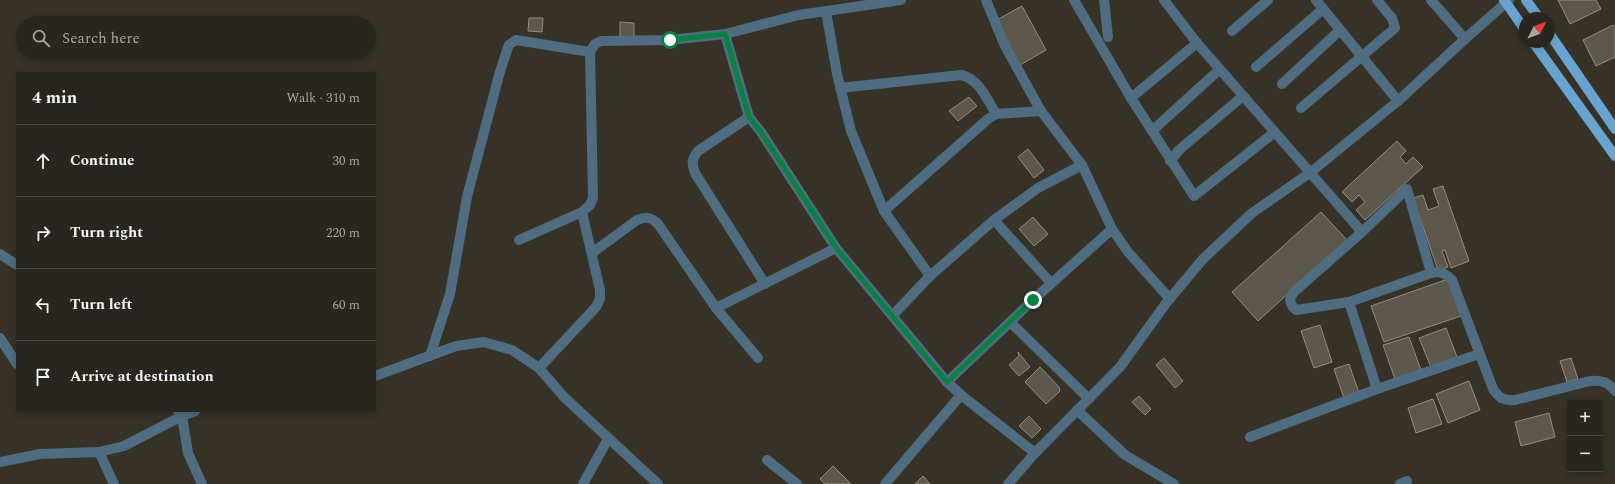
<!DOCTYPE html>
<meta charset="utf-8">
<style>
:root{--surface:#28261e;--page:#302e27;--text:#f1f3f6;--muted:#a5a5a4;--line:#44433c}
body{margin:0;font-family:Spectral,serif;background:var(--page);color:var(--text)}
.controls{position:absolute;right:12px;bottom:12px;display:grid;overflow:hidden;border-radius:0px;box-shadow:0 2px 6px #0003}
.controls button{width:36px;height:36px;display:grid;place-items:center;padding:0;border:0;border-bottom:1px solid var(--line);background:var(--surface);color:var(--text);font:20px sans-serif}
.compass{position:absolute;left:1519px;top:12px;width:36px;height:36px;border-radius:50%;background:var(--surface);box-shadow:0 2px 6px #0003;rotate:48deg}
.stop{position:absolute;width:12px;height:12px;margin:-9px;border:3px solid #0b8043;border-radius:50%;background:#fff}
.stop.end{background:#0b8043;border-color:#fff;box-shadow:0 1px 4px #0008}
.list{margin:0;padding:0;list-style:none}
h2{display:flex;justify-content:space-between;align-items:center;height:52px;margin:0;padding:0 16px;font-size:17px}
h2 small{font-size:13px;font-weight:400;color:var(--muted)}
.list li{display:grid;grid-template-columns:26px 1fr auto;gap:12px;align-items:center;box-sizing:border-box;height:72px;padding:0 16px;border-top:1px solid var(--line)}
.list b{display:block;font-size:15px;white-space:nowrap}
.list em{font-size:13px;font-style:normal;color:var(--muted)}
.icon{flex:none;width:22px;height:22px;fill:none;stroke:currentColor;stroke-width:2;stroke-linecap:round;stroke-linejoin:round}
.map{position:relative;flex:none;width:1615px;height:484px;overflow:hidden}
.search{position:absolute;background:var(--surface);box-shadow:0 2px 6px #0003;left:16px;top:16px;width:360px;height:44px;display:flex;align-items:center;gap:10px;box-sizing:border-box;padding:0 14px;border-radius:22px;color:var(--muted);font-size:15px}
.panel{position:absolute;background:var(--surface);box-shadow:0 2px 6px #0003;left:16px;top:72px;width:360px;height:340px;border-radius:0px}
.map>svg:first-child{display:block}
.building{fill:#5c584d;stroke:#918d80}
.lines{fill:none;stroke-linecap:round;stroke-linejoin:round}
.minor{stroke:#4f6c81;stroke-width:10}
.tertiary{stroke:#4f6c81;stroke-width:10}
.primary{stroke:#68a4cf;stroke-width:10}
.route{stroke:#0b8043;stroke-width:5}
</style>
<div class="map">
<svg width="1615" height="484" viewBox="0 0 1615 484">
<rect width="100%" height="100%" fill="#363228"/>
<g class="building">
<path d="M1558,0H1596L1601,9L1570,24Z"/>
<path d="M1022,6L1046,50L1020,65L995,21Z"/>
<path d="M529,18H543L542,32L528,31Z"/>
<path d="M620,22L634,23V38H620Z"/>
<path d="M1613,25L1615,28V57L1596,66L1583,40Z"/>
<path d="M969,97L977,106L958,121L949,111Z"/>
<path d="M1397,141L1406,151L1400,157L1406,164L1413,157L1423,167L1365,220L1356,210L1365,202L1359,195L1352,202L1342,192Z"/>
<path d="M1028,149L1044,170L1034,178L1018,157Z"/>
<path d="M1443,186L1469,261L1451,268L1445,250L1442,251L1448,267L1438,270L1413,198L1423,195L1428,210L1439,206L1433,189Z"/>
<path d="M1321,212L1347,240L1258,321L1232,292Z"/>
<path d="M1033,217L1048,234L1034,246L1019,229Z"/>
<path d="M1448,279L1461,316L1384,342L1371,306Z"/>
<path d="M1320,325L1332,362L1314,368L1301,331Z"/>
<path d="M1446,328L1457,357L1431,367L1419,338Z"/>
<path d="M1409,337L1421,370L1395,379L1383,345Z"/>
<path d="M1018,352L1030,367L1019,376L1009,365L1019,356Z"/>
<path d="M1164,358L1183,381L1175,388L1156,365Z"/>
<path d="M1571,358L1578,379L1567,382L1560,361Z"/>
<path d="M1349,364L1359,393L1344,398L1334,369Z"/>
<path d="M1040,367L1059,387L1060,391L1046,404L1025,382Z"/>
<path d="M1469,381L1480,410L1448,423L1436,394Z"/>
<path d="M1139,396L1151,409L1145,415L1132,402Z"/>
<path d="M1433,399L1442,424L1416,433L1408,408Z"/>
<path d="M1549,413L1555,437L1521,446L1515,422Z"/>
<path d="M1029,416L1041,429L1032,438L1019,426Z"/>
<path d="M833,466L851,484H825L820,479Z"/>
<path d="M923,476L930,484H915Z"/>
</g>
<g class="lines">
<g class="minor">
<path d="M986,0L1005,46L1041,111L1082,165L1112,229L1128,252L1170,299"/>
<path d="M1074,0L1131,98L1194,196L1275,132"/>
<path d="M1104,0L1108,37"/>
<path d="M1164,0L1197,43L1362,232"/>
<path d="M1316,0L1398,101"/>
<path d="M1431,0L1465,39"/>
<path d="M826,11L837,74L851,131L884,211L930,276L893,315"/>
<path d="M1232,31L1268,0"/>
<path d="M725,34L749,117L761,132L836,248L947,382L961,395L1035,453"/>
<path d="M1256,67L1323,9"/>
<path d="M1282,84L1340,30"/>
<path d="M840,88L961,75C979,79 987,99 996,114"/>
<path d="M1131,98L1197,43"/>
<path d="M1301,108L1395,28L1392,18L1377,0"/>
<path d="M749,117L698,151C692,159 691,163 695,173L765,284"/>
<path d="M1152,131L1220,69"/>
<path d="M1170,161L1179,150L1243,96"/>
<path d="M1407,189L1431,273L1349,302L1296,310C1288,303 1289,298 1295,291L1362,232Z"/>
<path d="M884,211L988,119L996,114L1041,111"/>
<path d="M994,220L1051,283"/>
<path d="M519,240L582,212L590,205L593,198L590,52L595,44L601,41L670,40L725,34L799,15L901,0"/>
<path d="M592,253L637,220C646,216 651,217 658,224L716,308L758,358"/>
<path d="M0,254L17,265"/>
<path d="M1431,273C1441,271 1445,273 1452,280L1493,389C1499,398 1504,401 1515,400L1590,381C1602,380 1608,382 1615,391"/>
<path d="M930,276L994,220L1038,188L1082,165"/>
<path d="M1349,302L1377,389"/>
<path d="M716,308L836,248"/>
<path d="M1010,322L1089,399"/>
<path d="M0,338L17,364"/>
<path d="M430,356L450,294L467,197L499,75L507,50L509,45L516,40L590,52"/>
<path d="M539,368L596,307L600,299V290L582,212"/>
<path d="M375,376L456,346L484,342L512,350L539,368L564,397L658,484"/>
<path d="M947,382L1033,300L1112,229"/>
<path d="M1077,410L1125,455L1174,484"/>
<path d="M178,411L182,416L188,453L202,484"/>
<path d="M1250,437L1377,389L1479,354"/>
<path d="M99,452L114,484"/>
<path d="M767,460L797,484"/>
<path d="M0,462L40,454L99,452L124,446L182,416L195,411"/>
<path d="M583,484L608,439"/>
<path d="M885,484L961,395"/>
<path d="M1400,484L1407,481"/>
</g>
<path class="tertiary" d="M1008,484L1035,453L1120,367L1167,302L1203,259L1219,244L1252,213L1311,172L1398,101L1465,39L1509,0"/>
<g class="primary">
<path d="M1504,0L1525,30"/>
<path d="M1526,0L1539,18"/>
<path d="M1549,33L1615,129"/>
<path d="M1533,42L1615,156"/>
</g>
</g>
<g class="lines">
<path class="route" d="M670,40L725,34L749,117L761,132L836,248L947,382L1033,300"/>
</g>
</svg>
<div class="controls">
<button>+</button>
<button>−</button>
</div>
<svg class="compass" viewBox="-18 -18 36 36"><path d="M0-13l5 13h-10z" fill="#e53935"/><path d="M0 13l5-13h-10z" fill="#a5a5a4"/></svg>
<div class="stop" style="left:670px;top:40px"></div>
<div class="stop end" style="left:1033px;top:300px"></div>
<div class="search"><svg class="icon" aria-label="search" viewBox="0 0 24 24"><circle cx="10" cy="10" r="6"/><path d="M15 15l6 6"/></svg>Search here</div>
<section class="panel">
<h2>4 min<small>Walk · 310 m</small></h2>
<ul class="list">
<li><svg class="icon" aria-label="ahead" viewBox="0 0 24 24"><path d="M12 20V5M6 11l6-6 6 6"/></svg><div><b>Continue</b></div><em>30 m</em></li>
<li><svg class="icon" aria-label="right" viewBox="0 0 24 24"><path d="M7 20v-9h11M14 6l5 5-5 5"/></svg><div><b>Turn right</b></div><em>220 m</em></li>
<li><svg class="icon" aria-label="left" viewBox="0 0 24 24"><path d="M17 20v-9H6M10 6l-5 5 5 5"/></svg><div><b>Turn left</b></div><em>60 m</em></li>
<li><svg class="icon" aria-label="arrive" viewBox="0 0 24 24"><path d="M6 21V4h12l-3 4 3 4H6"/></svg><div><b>Arrive at destination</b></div></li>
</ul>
</section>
</div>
